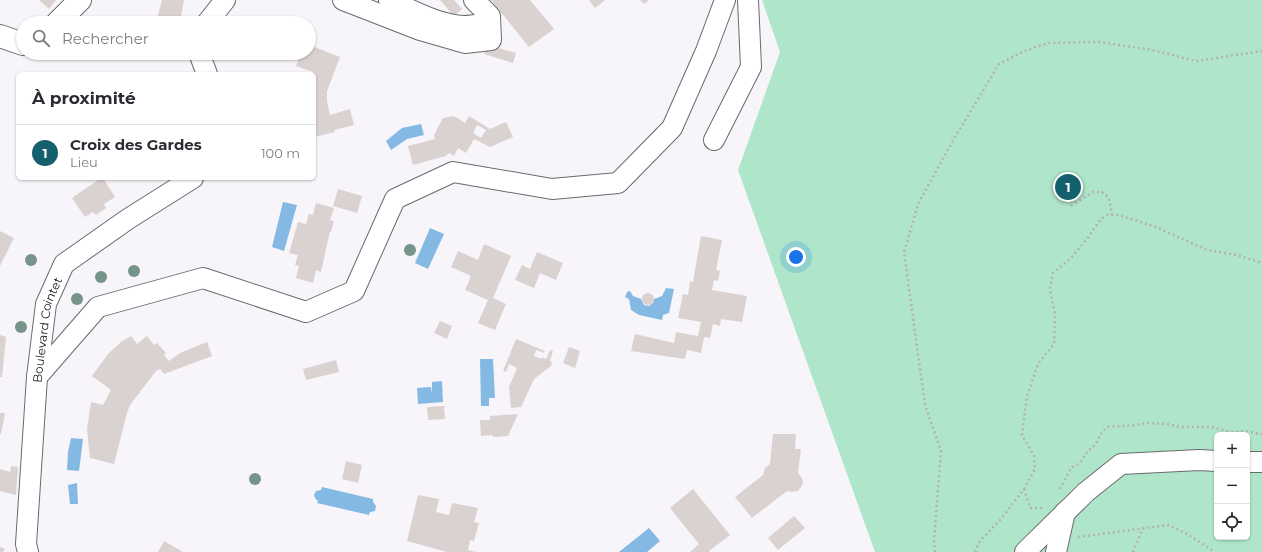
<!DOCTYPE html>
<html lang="fr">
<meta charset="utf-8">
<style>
:root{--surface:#fff;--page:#f7f7f7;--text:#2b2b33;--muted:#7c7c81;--line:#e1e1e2;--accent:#15606d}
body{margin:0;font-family:Montserrat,sans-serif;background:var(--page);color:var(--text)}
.controls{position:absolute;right:12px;bottom:12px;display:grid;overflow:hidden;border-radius:6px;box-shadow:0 1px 3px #0004}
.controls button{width:36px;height:36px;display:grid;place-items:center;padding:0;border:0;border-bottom:1px solid var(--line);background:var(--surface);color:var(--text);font:20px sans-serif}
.you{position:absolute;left:796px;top:257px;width:14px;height:14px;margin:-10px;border:3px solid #fff;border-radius:50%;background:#1a73e8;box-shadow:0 0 0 6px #1a73e833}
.badge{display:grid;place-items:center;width:26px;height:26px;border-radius:50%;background:var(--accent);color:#fff;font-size:13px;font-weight:700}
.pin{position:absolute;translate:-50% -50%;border:2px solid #fff;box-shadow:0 1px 4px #0006}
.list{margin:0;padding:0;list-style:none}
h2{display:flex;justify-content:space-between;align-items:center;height:52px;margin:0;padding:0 16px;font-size:17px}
h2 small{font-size:13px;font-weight:400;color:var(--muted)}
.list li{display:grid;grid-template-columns:26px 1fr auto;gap:12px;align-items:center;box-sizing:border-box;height:56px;padding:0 16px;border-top:1px solid var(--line)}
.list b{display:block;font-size:15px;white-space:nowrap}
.list p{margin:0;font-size:13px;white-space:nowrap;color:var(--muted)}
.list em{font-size:13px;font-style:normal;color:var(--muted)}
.icon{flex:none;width:22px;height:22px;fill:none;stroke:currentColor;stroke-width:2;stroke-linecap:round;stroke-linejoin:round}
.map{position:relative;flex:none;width:1262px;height:552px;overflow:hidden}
.search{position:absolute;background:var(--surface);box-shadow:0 1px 3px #0004;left:16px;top:16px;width:300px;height:44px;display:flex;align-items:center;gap:10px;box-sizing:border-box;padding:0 14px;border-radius:22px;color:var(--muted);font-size:15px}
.panel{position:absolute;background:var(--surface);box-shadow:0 1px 3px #0004;left:16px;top:72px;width:300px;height:108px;border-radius:6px}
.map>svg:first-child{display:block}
.green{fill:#afe6ca;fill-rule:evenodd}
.water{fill:#84b9e4}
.building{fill:#d9d2d1;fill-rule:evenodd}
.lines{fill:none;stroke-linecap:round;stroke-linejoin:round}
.minor-casing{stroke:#6b696e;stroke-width:22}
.tertiary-casing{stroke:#6b696e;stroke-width:24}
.path{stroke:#b4b1b6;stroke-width:2.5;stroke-dasharray:2 3;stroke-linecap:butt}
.minor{stroke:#fff;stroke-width:20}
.tertiary{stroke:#fff;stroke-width:22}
.tree{fill:#77948a}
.labels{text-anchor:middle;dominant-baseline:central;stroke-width:4;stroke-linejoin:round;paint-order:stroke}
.street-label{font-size:12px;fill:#212022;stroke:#fff}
</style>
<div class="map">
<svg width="1262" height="552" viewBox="0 0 1262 552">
<rect width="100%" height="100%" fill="#f7f4fa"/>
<path class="green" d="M762,0H1262V552H875L738,170L780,52ZM1217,435H1247V537H1217Z"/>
<g class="water">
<path d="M421,124L424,135L407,139L391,150L386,141L402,128Z"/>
<path d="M283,202L297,205L284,251L272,247Z"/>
<path d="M430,228L444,234L428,269L415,263Z"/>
<path d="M666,288L674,289L669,313L663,315L662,320L639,315L631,310L629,299L625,297L627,292L630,291L633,296L641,299L644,305L649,306L653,303L654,299L662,296Z"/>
<path d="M480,359H493L495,398H489V406H481Z"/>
<path d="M442,381L443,402L418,404L417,388L431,387L432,394V382Z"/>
<path d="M71,438L83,439L79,471L67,470L68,452Z"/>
<path d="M77,483L78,504H70L68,485Z"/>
<path d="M322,487L373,499V502L376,506L375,511L370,512L369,515L317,503L318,501L315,498L314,495L316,491L321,490Z"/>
<path d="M649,528L660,541L647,552H619Z"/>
</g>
<g class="building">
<path d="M39,0H56L49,9Z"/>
<path d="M162,0H184L181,16L190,18L188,23H156Z"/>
<path d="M440,0H454L462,9L454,16Z"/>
<path d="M491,0H530L554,29L529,47Z"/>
<path d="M589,0H605L595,8Z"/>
<path d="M640,0H649L644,4Z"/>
<path d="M309,45L340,57L327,91V101L330,115L350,109L354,125L334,130L335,132L314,137V74H313V72L296,66L301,53H309Z"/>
<path d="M487,45L516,53L513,63L484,54Z"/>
<path d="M454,116L465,123L469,116L490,129L506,122L513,137L490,147L474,139L466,153L458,148L454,156L449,153L446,156L413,165L408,146L435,139L434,135L443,118ZM477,125L486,130L481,138L473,133Z"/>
<path d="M101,178H103L115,197L104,204L106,208L96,215L93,212L85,217L72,198Z"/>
<path d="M338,189L362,196L357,213L333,206Z"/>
<path d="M316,203L334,208L330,220L334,221L331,232L330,231L321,272L316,270L313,283L296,278L299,266L295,265L298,255L289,253L298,222L306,224L309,214L313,215Z"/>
<path d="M0,231L14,238L0,266Z"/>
<path d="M701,236L722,240L716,270L720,271L718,281L714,280L712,290L747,296L742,322L721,319L720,326L713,324L710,338L704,337L701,353L687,350L685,359L631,351L635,334L674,343L676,332L698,336L701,322L678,318L683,294L688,295L690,281L693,282Z"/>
<path d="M484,244L511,256L493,298L506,304L495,330L478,323L488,300L465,290L471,276L451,267L458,251L478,260Z"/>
<path d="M537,252L563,263L556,280L540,273L534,288L515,280L522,265L530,269Z"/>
<circle cx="648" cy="299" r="6"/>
<path d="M440,321L452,326L447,339L434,333Z"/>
<path d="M0,335L6,337L2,377H0Z"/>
<path d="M131,336L137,344L147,336L154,345L157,343L166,353L164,355L169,361L180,353L207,342L212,356L164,374L160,369L156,371L130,405L127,413L114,464L90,458L87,429L91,402L103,405L111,390L92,376L108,354L121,342Z"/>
<path d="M516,339L545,351L544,353L536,350L534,356L541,359V357L546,359L550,350L553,351L550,361L552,362L551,366L534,379L521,407L511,408L509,387L517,368L509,364L506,372L503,371Z"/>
<path d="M569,347L580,351L575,368L563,363Z"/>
<path d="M336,360L339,372L306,380L303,369Z"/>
<path d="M444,406L445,419L428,420L427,407Z"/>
<path d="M0,413H5L1,434H0Z"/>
<path d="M518,414L508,436L493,437L492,435L481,436L480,420H490V416Z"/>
<path d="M773,434H796L795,449H801L798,473L802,478L803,484L798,491L792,492L787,491L752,518L735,497L763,475L765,468L770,464Z"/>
<path d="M346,461L362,465L358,483L342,479Z"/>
<path d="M11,466L18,467L16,495L0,491V469L10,472Z"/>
<path d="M693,489L730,535L709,551L710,552H690L699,544L670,508Z"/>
<path d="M418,495L439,499L436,512L449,515L452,503L478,508L474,522L479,523L474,541L470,540L468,550L476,552H447L407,541Z"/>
<path d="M794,516L805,528L778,550L768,538Z"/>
<path d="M164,541L183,552H158Z"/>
<path d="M0,547L5,549L3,552H0Z"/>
</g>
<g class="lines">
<defs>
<g id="minor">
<path d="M343,0L420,30L465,43L491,40L490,16L474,0"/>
<path d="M389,0C412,10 438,25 464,26C472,26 481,24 489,23"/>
<path d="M207,23L225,0"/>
<path d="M199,53L207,74"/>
<path d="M714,140L751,67L748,0"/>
<path d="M37,377L98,307L203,278L306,312L354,291L395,199L453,172L552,189L618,183L672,128L706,51L725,0"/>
<path d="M1247,462H1262"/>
<path id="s1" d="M28,552L26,544L37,377L46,304L64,264L128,219L193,178"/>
<path d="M1025,552L1086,492L1121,464L1199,460L1217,461"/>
<path d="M1056,552L1065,512"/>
</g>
<g id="tertiary">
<path d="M57,23L80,0"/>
<path d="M0,36L23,44"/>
</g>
</defs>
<use href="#minor" class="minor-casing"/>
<use href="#tertiary" class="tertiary-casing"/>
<g class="path">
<path d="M1071,206L1093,192H1102L1109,198L1112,215"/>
<path d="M1024,489L1030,508H1043"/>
<path d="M1060,489L1071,468L1080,463L1087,452L1096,444L1102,432L1107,427L1136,425L1148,423L1167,424L1179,427H1211L1232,432L1247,431L1259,434H1262"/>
<path d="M1078,537L1169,525L1187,534L1215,552"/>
<path d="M935,552L934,541L941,451L925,405L904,252L918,204L951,144L999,64L1024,51L1048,43L1099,42L1152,50L1196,61L1262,51"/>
<path d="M975,552L980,541L1000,520L1024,489L1035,469L1034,456L1022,435L1027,396L1038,364L1054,344L1055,314L1050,289L1053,273L1071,258L1087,239L1101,219L1107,215H1119L1156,227L1207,250L1237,255L1262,263"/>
<path d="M1133,552L1143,528"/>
</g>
<use href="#minor" class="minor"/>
<use href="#tertiary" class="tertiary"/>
</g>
<g class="tree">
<circle cx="410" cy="250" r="6"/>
<circle cx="31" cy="260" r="6"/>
<circle cx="134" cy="271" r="6"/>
<circle cx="101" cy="277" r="6"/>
<circle cx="77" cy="299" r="6"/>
<circle cx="21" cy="327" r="6"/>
<circle cx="255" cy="479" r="6"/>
</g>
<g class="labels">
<g class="street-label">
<text stroke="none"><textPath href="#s1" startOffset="224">Boulevard Cointet</textPath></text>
</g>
</g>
</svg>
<div class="controls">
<button>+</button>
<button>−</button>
<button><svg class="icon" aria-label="locate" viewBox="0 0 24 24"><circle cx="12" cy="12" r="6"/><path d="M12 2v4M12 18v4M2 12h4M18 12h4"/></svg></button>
</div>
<div class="you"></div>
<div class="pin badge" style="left:1068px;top:187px">1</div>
<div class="search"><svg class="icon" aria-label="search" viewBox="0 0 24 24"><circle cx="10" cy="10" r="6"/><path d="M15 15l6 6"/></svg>Rechercher</div>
<section class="panel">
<h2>À proximité<small></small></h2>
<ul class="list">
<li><span class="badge">1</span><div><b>Croix des Gardes</b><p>Lieu</p></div><em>100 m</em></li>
</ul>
</section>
</div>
